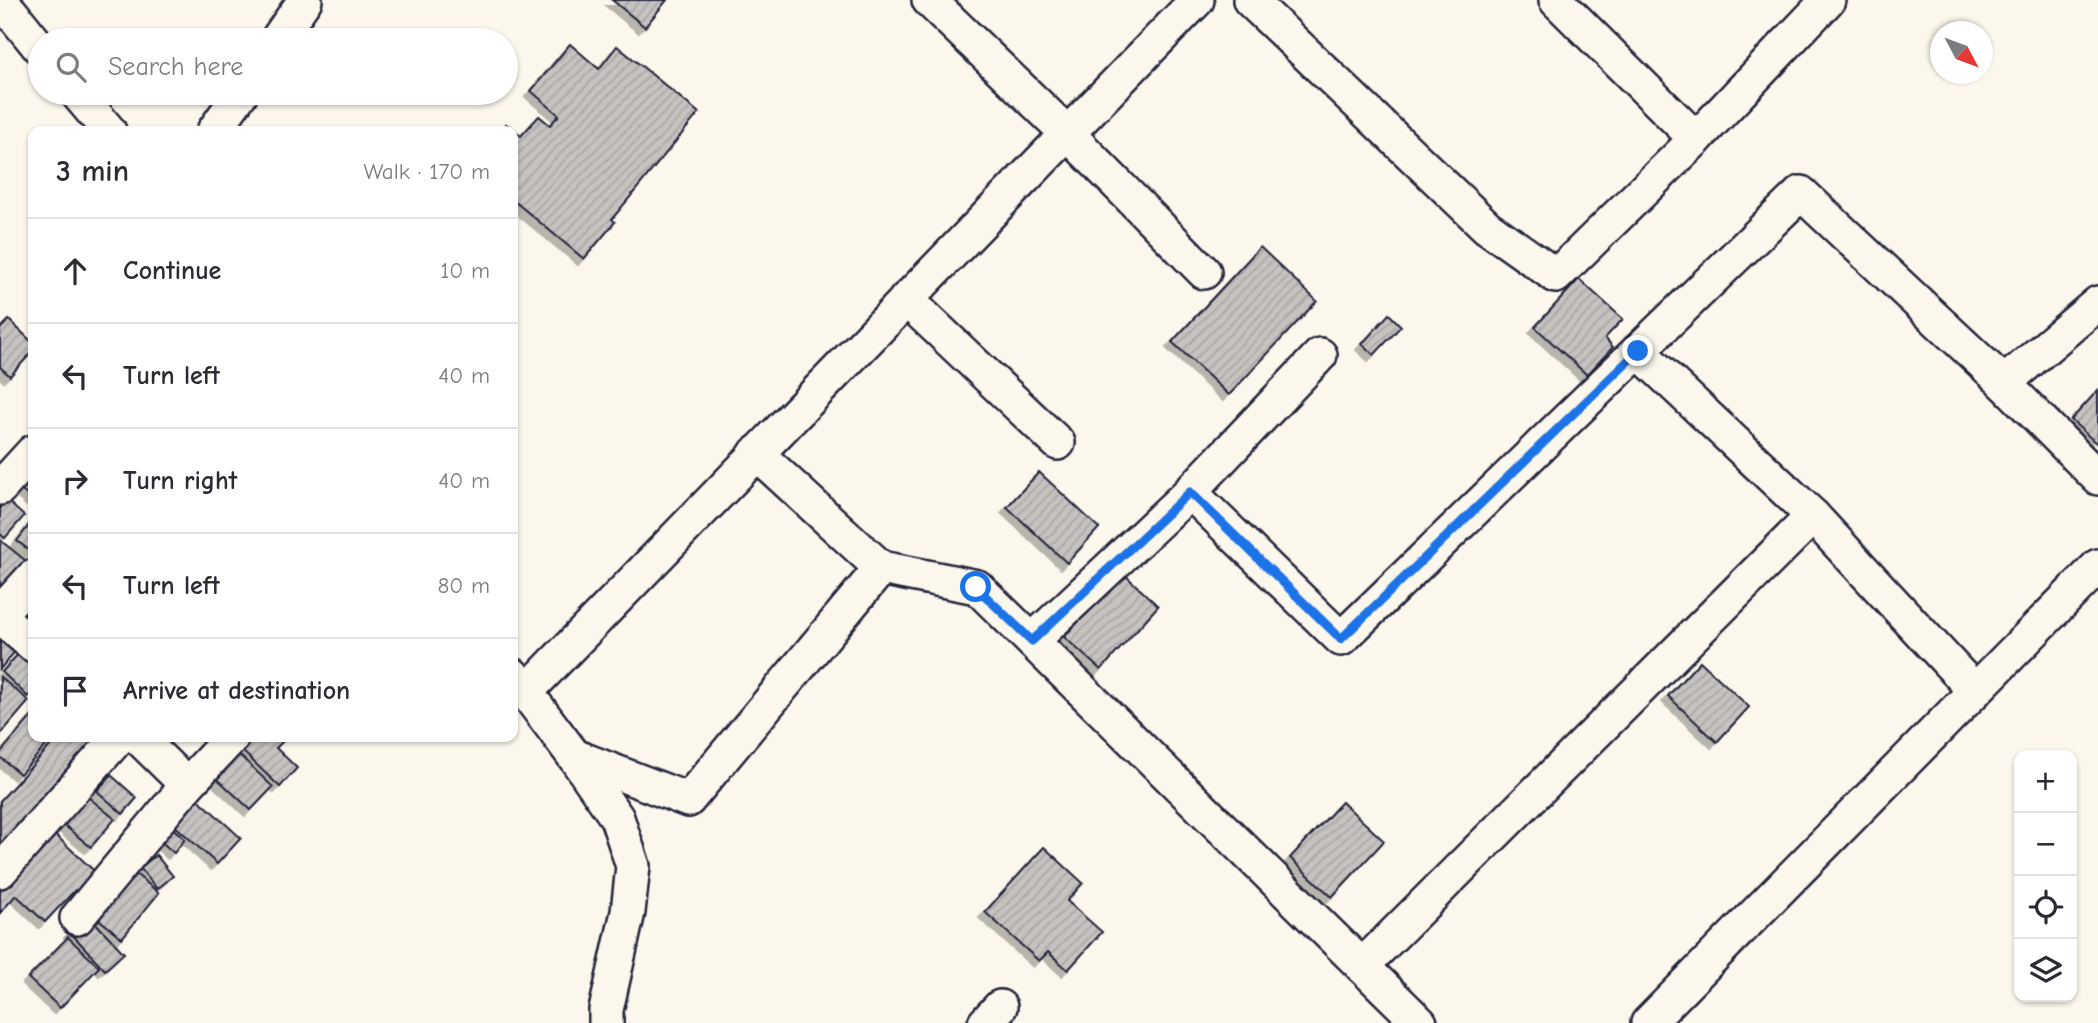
<!DOCTYPE html>
<meta charset="utf-8">
<style>
:root{--surface:#fff;--page:#f2f2f3;--text:#2b2b33;--muted:#7c7c81;--line:#e1e1e2}
body{margin:0;font-family:"Comic Neue",sans-serif;background:var(--page);color:var(--text)}
.controls{position:absolute;right:21px;bottom:21px;display:grid;overflow:hidden;border-radius:14px;box-shadow:0 2px 5px #0004}
.controls button{width:63px;height:63px;display:grid;place-items:center;padding:0;border:0;border-bottom:2px solid var(--line);background:var(--surface);color:var(--text);font:35px sans-serif}
.compass{position:absolute;left:1930px;top:21px;width:63px;height:63px;border-radius:50%;background:var(--surface);box-shadow:0 2px 5px #0004;rotate:131deg}
.stop{position:absolute;width:21px;height:21px;margin:-16px;border:5px solid #1a73e8;border-radius:50%;background:#fff}
.stop.end{background:#1a73e8;border-color:#fff;box-shadow:0 2px 7px #0008}
.list{margin:0;padding:0;list-style:none}
h2{display:flex;justify-content:space-between;align-items:center;height:91px;margin:0;padding:0 28px;font-size:30px}
h2 small{font-size:23px;font-weight:400;color:var(--muted)}
.list li{display:grid;grid-template-columns:46px 1fr auto;gap:21px;align-items:center;box-sizing:border-box;height:105px;padding:0 28px;border-top:2px solid var(--line)}
.list b{display:block;font-size:26px;white-space:nowrap}
.list em{font-size:23px;font-style:normal;color:var(--muted)}
.icon{flex:none;width:38px;height:38px;fill:none;stroke:currentColor;stroke-width:2;stroke-linecap:round;stroke-linejoin:round}
.map{position:relative;flex:none;width:2098px;height:1023px;overflow:hidden}
.search{position:absolute;background:var(--surface);box-shadow:0 2px 5px #0004;left:28px;top:28px;width:490px;height:77px;display:flex;align-items:center;gap:18px;box-sizing:border-box;padding:0 24px;border-radius:38px;color:var(--muted);font-size:26px}
.panel{position:absolute;background:var(--surface);box-shadow:0 2px 5px #0004;left:28px;top:126px;width:490px;height:616px;border-radius:14px}
.map>svg:first-child{display:block}
.building{fill:url(#building-hatch);stroke:#22223b;stroke-width:2;filter:url(#shadow)}
.lines{fill:none;stroke-linecap:round;stroke-linejoin:round}
.minor-casing{stroke:#22223b;stroke-width:38}
.minor{stroke:#fbf7ec;stroke-width:33}
.route{stroke:#1a73e8;stroke-width:9}
</style>
<div class="map">
<svg width="2098" height="1023" viewBox="0 0 2098 1023">
<defs>
<pattern id="building-hatch" width="6" height="6" patternUnits="userSpaceOnUse" patternTransform="scale(1.75)"><rect width="6" height="6" fill="#c6c2c0"/><path d="M-1 1l2-2M0 6l6-6M5 7l2-2" fill="none" stroke="#aaa6a6"/></pattern>
<filter id="shadow"><feDropShadow dx="-6" dy="6" stdDeviation="0" flood-color="#0004"/></filter>
</defs>
<rect width="100%" height="100%" fill="#fbf7ec"/>
<filter id="ink" filterUnits="userSpaceOnUse"><feTurbulence type="fractalNoise" baseFrequency=".0143" numOctaves="2"/><feDisplacementMap in="SourceGraphic" scale="14" xChannelSelector="R" yChannelSelector="G"/><feConvolveMatrix kernelMatrix="1 2 1 2 8 2 1 2 1" color-interpolation-filters="sRGB"/></filter>
<g filter="url(#ink)">
<g class="building">
<path d="M612,0H667L645,27Z"/>
<path d="M570,44L599,69L617,46L699,113L612,219L615,222L584,259L513,200V131H500L506,124L521,136L539,116L550,125L559,115L531,91Z"/>
<path d="M1260,247L1317,301L1229,395L1172,342Z"/>
<path d="M1579,279L1623,319L1605,338L1613,347L1587,375L1535,327Z"/>
<path d="M1389,314L1401,326L1374,355L1362,344Z"/>
<path d="M9,320L33,343V351L10,376L0,367V329Z"/>
<path d="M2098,390V445L2071,420Z"/>
<path d="M33,465V500L16,486Z"/>
<path d="M1039,472L1099,528L1067,563L1007,507Z"/>
<path d="M4,498L24,516L5,538L0,534V502Z"/>
<path d="M33,520V553L17,541Z"/>
<path d="M0,540L31,565L0,604Z"/>
<path d="M1123,573L1158,606L1101,670L1064,637Z"/>
<path d="M33,588V622L17,606Z"/>
<path d="M0,633L18,648L0,669Z"/>
<path d="M20,652L33,664V691L28,697L2,672Z"/>
<path d="M1700,661L1749,707L1717,742L1668,696Z"/>
<path d="M0,677L29,701L0,735Z"/>
<path d="M33,715V737H54L20,774L0,757V753Z"/>
<path d="M58,737H104L0,851V801Z"/>
<path d="M246,737H287L276,748L297,768L280,787L237,746Z"/>
<path d="M232,748L273,787L251,810L210,772Z"/>
<path d="M111,775L137,798L123,814L97,791Z"/>
<path d="M88,797L115,819L91,847L64,825Z"/>
<path d="M196,797L241,838L217,864L172,823Z"/>
<path d="M1342,802L1384,841L1332,897L1290,858Z"/>
<path d="M168,824L185,839L174,853L157,838Z"/>
<path d="M48,828L104,880L86,899L75,890L45,922L16,895L0,913V879Z"/>
<path d="M1044,847L1083,883L1067,901L1102,932L1068,970L1048,952L1039,961L985,912Z"/>
<path d="M156,855L173,876L157,889L140,868Z"/>
<path d="M127,867L159,893L122,938L90,912Z"/>
<path d="M88,915L124,953L105,970L70,932Z"/>
<path d="M68,937L99,967L60,1008L28,978Z"/>
</g>
<g class="lines">
<defs>
<g id="minor">
<path d="M929,0L1068,134L1204,272"/>
<path d="M1250,0L1487,227L1556,276L1696,139"/>
<path d="M1556,0L1696,139L1828,0"/>
<path d="M0,4L10,11L40,48"/>
<path d="M277,40L305,0"/>
<path d="M77,93L109,131"/>
<path d="M214,131L241,93"/>
<path d="M906,299L1058,443"/>
<path d="M1638,351L1813,516L1975,691"/>
<path d="M2004,383L2098,303"/>
<path d="M756,453L881,568"/>
<path d="M0,488L33,452"/>
<path d="M1190,492L1320,355"/>
<path d="M0,613L33,577"/>
<path d="M0,617L33,645"/>
<path d="M1032,641L1190,492L1341,639L1801,193L2004,383L2098,478"/>
<path d="M513,675L574,756L617,818L633,866L628,912L606,1010V1023"/>
<path d="M526,692L1197,0"/>
<path d="M138,737L187,785"/>
<path d="M574,756L688,800L881,568L977,587L1420,1023"/>
<path d="M0,871L119,737"/>
<path d="M77,918L187,785L232,737"/>
<path d="M1362,966L1813,516"/>
<path d="M985,1023L1000,1007"/>
<path d="M1648,1023L2098,566"/>
</g>
</defs>
<use href="#minor" class="minor-casing"/>
<use href="#minor" class="minor"/>
</g>
</g>
<g class="lines" filter="url(#ink)">
<path class="route" d="M976,587L1032,641L1190,492L1341,639L1638,351"/>
</g>
</svg>
<div class="controls">
<button>+</button>
<button>−</button>
<button><svg class="icon" aria-label="locate" viewBox="0 0 24 24"><circle cx="12" cy="12" r="6"/><path d="M12 2v4M12 18v4M2 12h4M18 12h4"/></svg></button>
<button><svg class="icon" aria-label="layers" viewBox="0 0 24 24"><path d="M12 4l9 5-9 5-9-5zM3 14l9 5 9-5"/></svg></button>
</div>
<svg class="compass" viewBox="-18 -18 36 36"><path d="M0-13l5 13h-10z" fill="#e53935"/><path d="M0 13l5-13h-10z" fill="#7c7c81"/></svg>
<div class="stop" style="left:976px;top:587px"></div>
<div class="stop end" style="left:1638px;top:351px"></div>
<div class="search"><svg class="icon" aria-label="search" viewBox="0 0 24 24"><circle cx="10" cy="10" r="6"/><path d="M15 15l6 6"/></svg>Search here</div>
<section class="panel">
<h2>3 min<small>Walk · 170 m</small></h2>
<ul class="list">
<li><svg class="icon" aria-label="ahead" viewBox="0 0 24 24"><path d="M12 20V5M6 11l6-6 6 6"/></svg><div><b>Continue</b></div><em>10 m</em></li>
<li><svg class="icon" aria-label="left" viewBox="0 0 24 24"><path d="M17 20v-9H6M10 6l-5 5 5 5"/></svg><div><b>Turn left</b></div><em>40 m</em></li>
<li><svg class="icon" aria-label="right" viewBox="0 0 24 24"><path d="M7 20v-9h11M14 6l5 5-5 5"/></svg><div><b>Turn right</b></div><em>40 m</em></li>
<li><svg class="icon" aria-label="left" viewBox="0 0 24 24"><path d="M17 20v-9H6M10 6l-5 5 5 5"/></svg><div><b>Turn left</b></div><em>80 m</em></li>
<li><svg class="icon" aria-label="arrive" viewBox="0 0 24 24"><path d="M6 21V4h12l-3 4 3 4H6"/></svg><div><b>Arrive at destination</b></div></li>
</ul>
</section>
</div>
